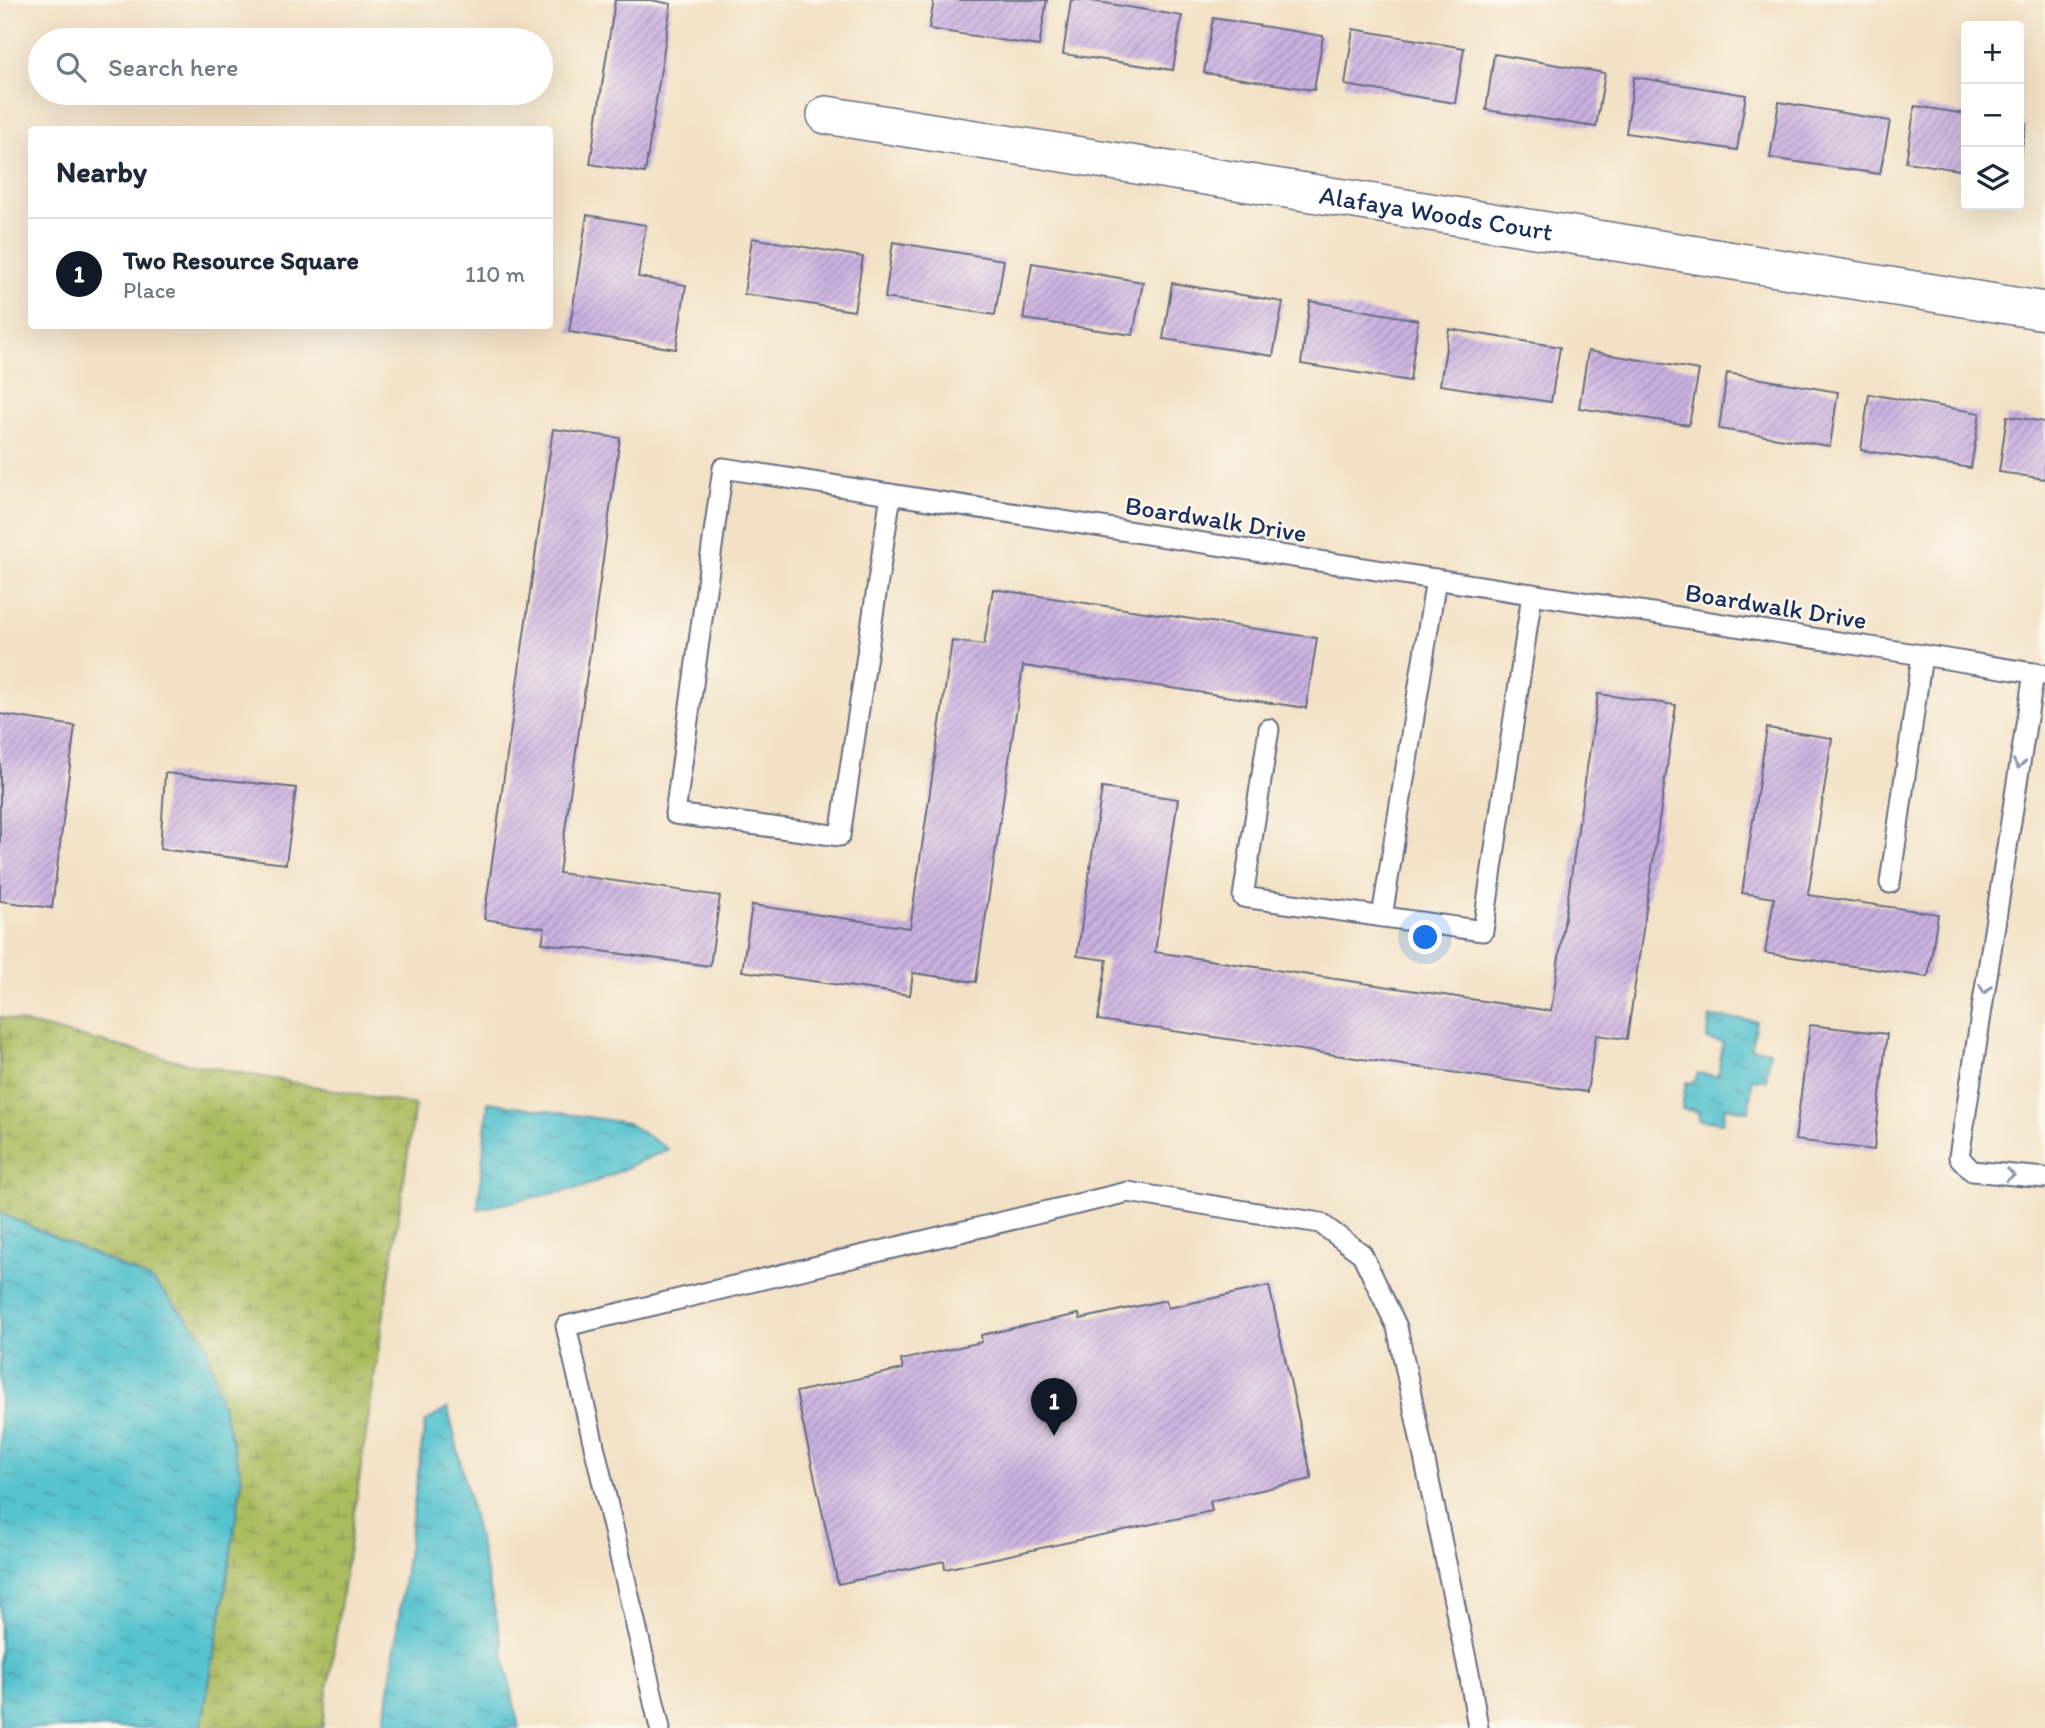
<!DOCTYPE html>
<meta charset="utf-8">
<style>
:root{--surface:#fff;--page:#f6f6f7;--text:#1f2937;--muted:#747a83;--line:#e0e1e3;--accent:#111827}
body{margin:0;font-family:Itim,sans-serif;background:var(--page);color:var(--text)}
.controls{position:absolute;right:21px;top:21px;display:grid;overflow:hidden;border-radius:7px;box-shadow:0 7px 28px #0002}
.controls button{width:63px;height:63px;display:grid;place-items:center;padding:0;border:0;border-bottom:2px solid var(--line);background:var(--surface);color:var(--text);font:35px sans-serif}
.you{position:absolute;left:1426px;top:938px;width:24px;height:24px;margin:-18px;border:5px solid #fff;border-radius:50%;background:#1a73e8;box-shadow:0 0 0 10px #1a73e833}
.badge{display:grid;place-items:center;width:46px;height:46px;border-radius:50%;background:var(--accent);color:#fff;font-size:23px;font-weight:700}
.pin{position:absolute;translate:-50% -58px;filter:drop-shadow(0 2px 4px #0008)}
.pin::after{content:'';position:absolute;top:37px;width:24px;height:21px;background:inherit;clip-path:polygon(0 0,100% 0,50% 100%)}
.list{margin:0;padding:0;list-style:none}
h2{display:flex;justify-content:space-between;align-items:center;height:91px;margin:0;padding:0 28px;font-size:30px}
h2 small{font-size:23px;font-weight:400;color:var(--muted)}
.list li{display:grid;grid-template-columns:46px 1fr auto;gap:21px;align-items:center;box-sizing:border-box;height:112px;padding:0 28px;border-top:2px solid var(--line)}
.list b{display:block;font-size:26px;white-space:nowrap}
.list p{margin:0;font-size:23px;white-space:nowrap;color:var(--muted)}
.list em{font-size:23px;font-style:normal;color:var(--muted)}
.icon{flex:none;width:38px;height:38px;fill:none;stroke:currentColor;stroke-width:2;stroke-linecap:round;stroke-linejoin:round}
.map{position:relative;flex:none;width:2045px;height:1728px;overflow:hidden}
.search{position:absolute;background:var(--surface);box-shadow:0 7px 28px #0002;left:28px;top:28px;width:525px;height:77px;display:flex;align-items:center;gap:18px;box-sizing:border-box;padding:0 24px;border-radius:38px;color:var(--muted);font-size:26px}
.panel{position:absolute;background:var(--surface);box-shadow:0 7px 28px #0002;left:28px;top:126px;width:525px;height:203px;border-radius:7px}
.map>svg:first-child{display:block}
.wetland{fill:url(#wetland-marsh);stroke:#63765e;stroke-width:2}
.water{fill:url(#water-ripples);stroke:#387896;stroke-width:2}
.building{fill:url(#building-hatch)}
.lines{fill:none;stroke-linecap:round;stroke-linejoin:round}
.lane-casing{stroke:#676d82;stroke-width:23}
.street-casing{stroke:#676d82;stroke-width:40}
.lane{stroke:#fff;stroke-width:19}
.street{stroke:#fff;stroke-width:37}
.oneway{stroke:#8d97ae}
.labels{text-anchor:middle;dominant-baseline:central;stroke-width:5;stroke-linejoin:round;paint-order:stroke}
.street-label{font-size:26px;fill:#1b2f5e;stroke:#fbf7ec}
</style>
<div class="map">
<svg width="2045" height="1728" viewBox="0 0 2045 1728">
<defs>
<pattern id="wetland-marsh" width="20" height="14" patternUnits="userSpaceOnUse" patternTransform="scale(1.75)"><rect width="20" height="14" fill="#abbc5f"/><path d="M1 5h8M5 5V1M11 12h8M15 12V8" fill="none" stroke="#8a9952"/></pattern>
<pattern id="water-ripples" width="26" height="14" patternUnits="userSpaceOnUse" patternTransform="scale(1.75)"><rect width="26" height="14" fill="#55c2ce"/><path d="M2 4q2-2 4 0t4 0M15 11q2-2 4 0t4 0" fill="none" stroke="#469eaa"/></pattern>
<pattern id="building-hatch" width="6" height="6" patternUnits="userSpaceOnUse" patternTransform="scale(1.75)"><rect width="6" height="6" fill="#cbb1e0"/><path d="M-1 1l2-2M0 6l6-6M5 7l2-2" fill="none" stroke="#a490b9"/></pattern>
</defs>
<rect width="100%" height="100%" fill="#fbf7ec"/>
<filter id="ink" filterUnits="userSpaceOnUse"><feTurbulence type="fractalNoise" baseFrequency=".0143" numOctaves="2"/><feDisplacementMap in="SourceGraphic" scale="14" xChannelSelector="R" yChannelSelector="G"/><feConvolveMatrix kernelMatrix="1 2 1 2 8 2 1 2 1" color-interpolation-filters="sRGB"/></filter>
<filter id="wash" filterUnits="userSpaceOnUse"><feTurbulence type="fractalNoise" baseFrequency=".00686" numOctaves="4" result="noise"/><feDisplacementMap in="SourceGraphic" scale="28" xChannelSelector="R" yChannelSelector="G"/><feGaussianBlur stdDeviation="1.57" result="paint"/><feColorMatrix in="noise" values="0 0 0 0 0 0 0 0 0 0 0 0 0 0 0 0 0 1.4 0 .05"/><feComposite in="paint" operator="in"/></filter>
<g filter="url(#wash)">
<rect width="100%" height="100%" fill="#f3e1c5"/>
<path class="wetland" d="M0,1017L187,1063L415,1105L322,1728H201L222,1611L242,1479L152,1280L0,1213Z"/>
<g class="water">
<path d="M1710,1017L1756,1021L1751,1048L1770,1051L1766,1080L1752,1079L1749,1111L1725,1107L1723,1123L1698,1120L1699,1112L1682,1109L1686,1082L1694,1083L1698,1073L1718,1076L1723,1042L1707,1040Z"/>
<path d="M488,1102L627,1123L668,1149L584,1187L478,1209Z"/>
<path d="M0,1213L152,1280L204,1337L242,1479L222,1611L201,1728H0Z"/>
<path d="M448,1408L496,1616L519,1728H384L425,1422Z"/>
</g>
<g id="blocks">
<g class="building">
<path d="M615,0H651L671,4L645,173L590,164Z"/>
<path d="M934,0H1047L1039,46L929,29Z"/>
<path d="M1071,0H1086L1182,16L1173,70L1063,54Z"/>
<path d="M1213,18L1323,36L1314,90L1204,73Z"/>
<path d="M1353,29L1464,48L1455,103L1345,85Z"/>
<path d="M1494,54L1605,73L1596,127L1486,110Z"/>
<path d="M1634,77L1746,95L1737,150L1626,133Z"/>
<path d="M1779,102L1890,121L1880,174L1770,158Z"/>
<path d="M1915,106L1966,114V171L1906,162Z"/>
<path d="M2019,123L2026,125L2020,158H2019Z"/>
<path d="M587,215L646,225L638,277L686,285L676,349L569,332Z"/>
<path d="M752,238L863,257L854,311L744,294Z"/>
<path d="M893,242L1004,260L995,315L885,298Z"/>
<path d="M1032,263L1143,282L1133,335L1023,319Z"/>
<path d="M1172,283L1283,302L1273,356L1163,339Z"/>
<path d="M1310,301L1418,320L1410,381L1301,364Z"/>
<path d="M1449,329L1560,347L1551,402L1440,385Z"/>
<path d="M1588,351L1699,370L1689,425L1579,408Z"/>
<path d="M1727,373L1838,392L1830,446L1719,429Z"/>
<path d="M1869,394L1980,413L1971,468L1861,450Z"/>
<path d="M2007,416L2045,422V479L1999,472Z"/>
<path d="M553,429L620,438L559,873L720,896L710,966L542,943L545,928L484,919Z"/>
<path d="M993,589L1317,638L1306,708L1023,666L976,982L913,973L910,995L742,971L752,905L910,928L952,641L984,645Z"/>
<path d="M1598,694L1676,705L1627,1039L1596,1035L1587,1092L1098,1020L1107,960L1077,956L1102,788L1178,799L1155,952L1551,1011Z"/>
<path d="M0,714L75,726L52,908L0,901Z"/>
<path d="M1767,728L1832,738L1808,895L1938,914L1928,977L1765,953L1774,898L1742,893Z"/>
<path d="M165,773L296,788L286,864L160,849Z"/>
<path d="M1810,1025L1887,1034L1874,1150L1795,1140Z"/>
<path d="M1269,1286L1312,1479L1210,1501L1212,1511L945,1569L944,1561L838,1584L796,1392L903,1369L901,1360L982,1342L981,1335L1079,1314L1080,1319L1166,1300L1168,1308Z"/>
</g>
</g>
</g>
<g filter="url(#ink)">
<use href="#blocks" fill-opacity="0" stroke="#676d82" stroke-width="2"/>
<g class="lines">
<defs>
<g id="lane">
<path d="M891,494L840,836L675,814L723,468L1922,655L2045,675"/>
<path d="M2034,673L1959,1157L1972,1171L2045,1178"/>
<path d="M1269,729L1243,897L1483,931L1532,594"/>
<path d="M1890,883L1922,655"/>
<path d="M1382,917L1436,579"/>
<path d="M660,1728L566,1326L1128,1192L1320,1223L1362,1254L1397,1327L1470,1678L1478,1728"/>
</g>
<g id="street">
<path id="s1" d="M826,115L2045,311"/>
</g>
</defs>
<use href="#lane" class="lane-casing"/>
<use href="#street" class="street-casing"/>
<use href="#lane" class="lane"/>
<use href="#street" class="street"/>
</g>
<defs><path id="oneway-chevron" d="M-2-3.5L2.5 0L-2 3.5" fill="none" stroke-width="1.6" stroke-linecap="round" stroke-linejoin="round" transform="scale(1.75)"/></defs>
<g class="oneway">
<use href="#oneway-chevron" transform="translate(2019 764) rotate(99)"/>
<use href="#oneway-chevron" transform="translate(1985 989) rotate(99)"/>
<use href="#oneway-chevron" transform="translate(2010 1175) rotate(6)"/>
</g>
</g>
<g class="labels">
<g class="street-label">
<text stroke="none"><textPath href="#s1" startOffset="618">Alafaya Woods Court</textPath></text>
<text transform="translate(1216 519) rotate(9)">Boardwalk Drive</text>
<text transform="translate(1776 606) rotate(9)">Boardwalk Drive</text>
</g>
</g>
</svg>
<div class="controls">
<button>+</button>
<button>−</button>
<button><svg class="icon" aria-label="layers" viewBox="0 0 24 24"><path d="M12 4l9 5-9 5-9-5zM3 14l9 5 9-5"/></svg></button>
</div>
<div class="you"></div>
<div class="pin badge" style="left:1054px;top:1436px">1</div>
<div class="search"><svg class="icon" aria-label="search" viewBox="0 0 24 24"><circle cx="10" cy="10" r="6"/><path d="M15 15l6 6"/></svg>Search here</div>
<section class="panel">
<h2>Nearby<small></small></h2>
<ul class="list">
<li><span class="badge">1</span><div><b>Two Resource Square</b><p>Place</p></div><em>110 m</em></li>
</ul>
</section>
</div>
